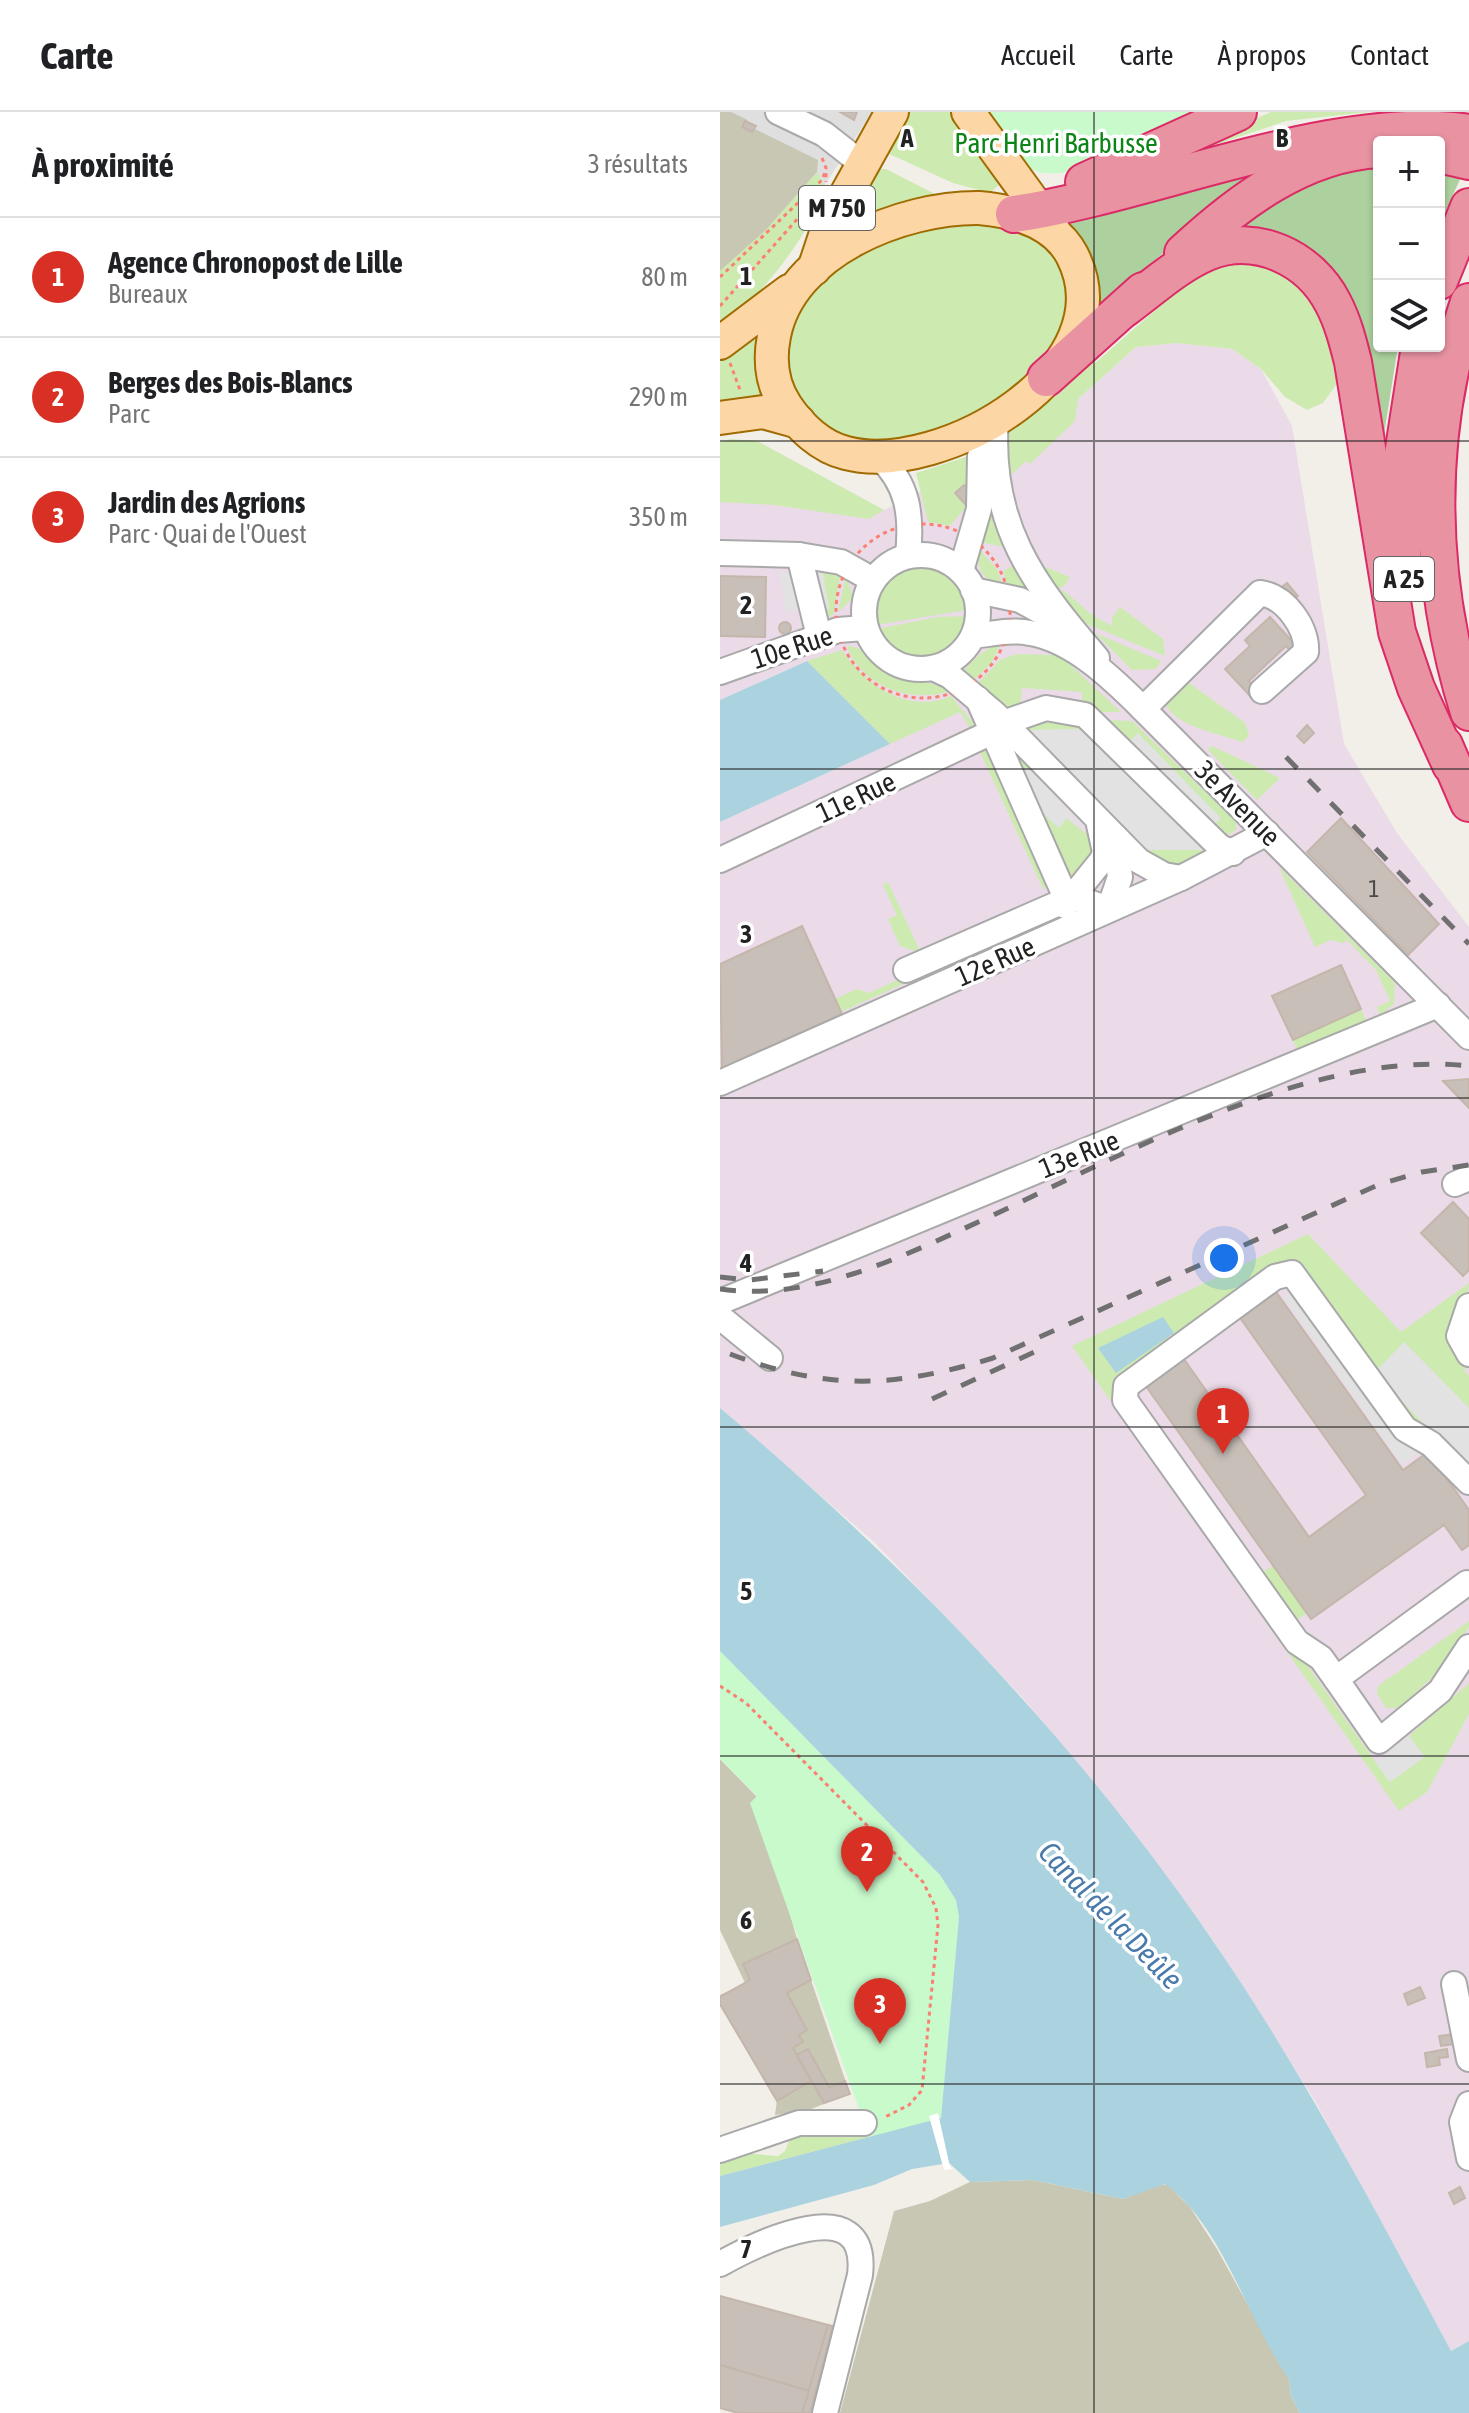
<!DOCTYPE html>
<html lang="fr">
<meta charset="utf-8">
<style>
:root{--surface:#fff;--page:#f2f2f2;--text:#202124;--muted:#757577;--line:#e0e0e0;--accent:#d93025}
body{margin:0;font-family:"Asap Condensed",sans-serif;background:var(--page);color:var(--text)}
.controls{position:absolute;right:24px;top:24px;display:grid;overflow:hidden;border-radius:8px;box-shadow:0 2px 6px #0004}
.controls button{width:72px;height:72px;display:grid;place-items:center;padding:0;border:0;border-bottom:2px solid var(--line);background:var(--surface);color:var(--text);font:40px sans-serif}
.you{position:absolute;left:504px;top:1146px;width:28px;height:28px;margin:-20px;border:6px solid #fff;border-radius:50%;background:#1a73e8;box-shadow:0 0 0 12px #1a73e833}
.badge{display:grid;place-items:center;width:52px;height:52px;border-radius:50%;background:var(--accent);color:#fff;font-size:26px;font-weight:700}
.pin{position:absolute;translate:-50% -66px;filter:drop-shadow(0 2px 4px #0008)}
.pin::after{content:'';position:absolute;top:42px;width:28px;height:24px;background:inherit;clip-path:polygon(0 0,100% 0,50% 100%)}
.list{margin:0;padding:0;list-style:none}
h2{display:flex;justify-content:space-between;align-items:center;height:104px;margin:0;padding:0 32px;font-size:34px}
h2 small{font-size:26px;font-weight:400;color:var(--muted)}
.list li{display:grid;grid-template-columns:52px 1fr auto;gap:24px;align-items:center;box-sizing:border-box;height:120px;padding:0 32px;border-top:2px solid var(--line)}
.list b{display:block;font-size:30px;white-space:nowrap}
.list p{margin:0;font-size:26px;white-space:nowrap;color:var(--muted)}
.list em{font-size:26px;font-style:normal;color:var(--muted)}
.icon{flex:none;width:44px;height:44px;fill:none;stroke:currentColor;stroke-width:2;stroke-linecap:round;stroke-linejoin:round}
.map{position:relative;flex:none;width:749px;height:2301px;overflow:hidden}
header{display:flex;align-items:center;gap:48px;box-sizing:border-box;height:112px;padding:0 40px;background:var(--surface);border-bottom:2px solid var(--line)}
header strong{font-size:38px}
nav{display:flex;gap:44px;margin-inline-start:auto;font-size:28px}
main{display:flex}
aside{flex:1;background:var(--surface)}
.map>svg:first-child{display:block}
.residential{fill:#e0dfdf}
.industrial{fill:#ebdbe8}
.construction{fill:#c7c7b4}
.grass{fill:#cdebb0}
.forest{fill:#add19e}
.park{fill:#c8facc}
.parking{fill:#e2e2e2}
.water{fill:#aad3df}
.pier{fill:#fff}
.building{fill:#c7bfb8;stroke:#c4b6ab;stroke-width:2}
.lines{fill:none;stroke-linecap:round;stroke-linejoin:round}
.minor-casing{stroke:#a9a9a9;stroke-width:28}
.major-casing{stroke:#a06b00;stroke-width:36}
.highway-casing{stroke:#dc2a67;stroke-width:40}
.path{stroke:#fa8072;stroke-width:3;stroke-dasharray:4 4;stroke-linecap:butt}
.minor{stroke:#fff;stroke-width:24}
.major{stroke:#fcd6a4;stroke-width:32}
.highway{stroke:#e892a2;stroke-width:36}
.rail{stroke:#707070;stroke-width:5;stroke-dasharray:16 16;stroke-linecap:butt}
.grid{fill:none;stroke:#222;stroke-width:2;stroke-opacity:0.55}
.labels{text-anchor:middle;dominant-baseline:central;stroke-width:7;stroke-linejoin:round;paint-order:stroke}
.number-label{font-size:24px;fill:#4b4948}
.shield{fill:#fff;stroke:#646464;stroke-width:2}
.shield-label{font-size:26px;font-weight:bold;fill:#222}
.park-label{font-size:28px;fill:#0c8416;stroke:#fff}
.street-label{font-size:28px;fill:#222;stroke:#fff}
.water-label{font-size:30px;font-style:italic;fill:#4a7aab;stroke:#fff}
.grid-label{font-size:26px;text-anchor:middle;font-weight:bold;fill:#222;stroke:#fff;stroke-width:7;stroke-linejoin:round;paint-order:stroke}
</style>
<header>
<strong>Carte</strong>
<nav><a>Accueil</a><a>Carte</a><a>À propos</a><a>Contact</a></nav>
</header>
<main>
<aside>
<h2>À proximité<small>3 résultats</small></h2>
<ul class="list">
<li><span class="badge">1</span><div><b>Agence Chronopost de Lille</b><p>Bureaux</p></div><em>80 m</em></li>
<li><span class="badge">2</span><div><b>Berges des Bois-Blancs</b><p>Parc</p></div><em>290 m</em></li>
<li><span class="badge">3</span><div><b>Jardin des Agrions</b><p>Parc · Quai de l'Ouest</p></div><em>350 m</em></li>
</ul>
</aside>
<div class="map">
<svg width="749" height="2301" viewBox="0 0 749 2301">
<rect width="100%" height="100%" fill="#f2efe9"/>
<path class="residential" d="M0,0H152L55,150L0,182Z"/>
<path class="industrial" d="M457,231L512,237L541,257L572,314L624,632L677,721L749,815V2229L731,2239L595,1989L493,1828L403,1707L302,1585L155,1431L0,1296V710L170,632L87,549L0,588V330L37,329L164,398L298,332L358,287L416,235Z"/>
<g class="construction">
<path d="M0,0H11L26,7L35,17L98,48L97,60L46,118L0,159Z"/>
<path d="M0,1647L37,1685L77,1827L130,1982L91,1997L55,2003L57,1988L0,1894V1883L25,1871L0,1818Z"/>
<path d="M313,2068L403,2087L440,2072L448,2073L470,2095L497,2137L569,2267L571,2284L580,2301H120L174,2099L210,2089L250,2070Z"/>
</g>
<g class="grass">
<path d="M181,0H240L282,70L270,81L233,71L167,41L163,37Z"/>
<path d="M551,0H649L566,9L411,61Z"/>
<path d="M158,57H166L217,83L128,116L126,108Z"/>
<path d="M97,60L107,79C80,134 46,178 0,218V159L46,118Z"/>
<path d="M258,111L310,117L346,156C346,171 352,196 348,210C340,234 296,276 274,289C215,324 111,364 75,275C65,251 66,222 79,199C114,138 194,117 258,111Z"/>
<path d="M522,148L566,161L600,196L618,256L616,273L603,291L587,298L565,285L541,257L512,237L457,231L416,235L358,287L355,309L310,352L306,349L290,364L283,357L284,323L369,248L375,251L481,158Z"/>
<path d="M34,220L39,224L44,281L42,285L0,292V244Z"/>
<path d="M10,327L37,329L164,398L149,407L54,393L0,390V330Z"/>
<path d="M252,343L255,383L244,372L234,382L247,394L230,414L208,410L196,361Z"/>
<path d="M271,391L289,436L261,430Z"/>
<path d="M259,437L277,457L284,477C265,468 255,459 259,437Z"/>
<path d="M210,451C235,457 249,472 253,497L156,513C149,477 174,450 210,451Z"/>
<path d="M315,451L350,465L344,474L335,478Z"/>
<path d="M297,452L325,490L289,479L283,459Z"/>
<path d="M95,457L111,458L120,464L114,502L105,507Z"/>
<path d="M126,464L133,486L118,500Z"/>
<path d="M343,478L372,503L392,514V506L400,495L443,527L445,544L367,512L339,484Z"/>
<path d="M253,504C244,555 178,566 157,517L217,505Z"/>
<path d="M375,521L441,549L436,557L412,558Z"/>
<path d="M283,527L272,550L255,567L244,558L259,543Z"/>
<path d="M127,534C146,534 154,552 169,560C189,572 211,567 230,579C192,592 141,575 127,534Z"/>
<path d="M122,538C145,573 188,603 231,584L257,616L252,619L240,600L170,632L87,549Z"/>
<path d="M297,542L334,543L344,547L401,600H379L362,595V580L302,576L300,595L290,602L259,570L280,548Z"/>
<path d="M462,566L525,611L529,623L523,630C501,622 450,614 444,588Z"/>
<path d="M349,608L372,617L307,618L310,613Z"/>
<path d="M386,608L412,609L516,710V718L507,723L493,714L500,706L418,622L408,631Z"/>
<path d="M262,625L327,767L324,779L255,629Z"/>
<path d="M285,628L309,655L298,662L309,686L339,716L346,706L372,726C376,744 370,758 354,768L344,767L338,762L280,631Z"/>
<path d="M492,634L560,666L537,688L488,638Z"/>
<path d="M419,738H490C458,761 451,758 419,738Z"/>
<path d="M559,755L675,871L674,892L660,903L657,895L670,889L656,858L627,828L623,831L611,828L595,835Z"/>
<path d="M168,770L199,837L195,839L180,834L168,807L177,803L163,773Z"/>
<path d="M325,800L319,811L121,900L115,887L137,877L149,881Z"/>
<path d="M641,897L647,911L579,942L573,928Z"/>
<path d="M588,1122L681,1220L749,1171C749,1182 744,1184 740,1193C733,1207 739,1243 748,1254L744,1258L749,1264V1296L684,1230L749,1358L692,1314L575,1153L400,1290L670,1670L704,1645L689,1624L749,1571V1602L707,1680L679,1699L352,1234Z"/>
<path d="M554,1453L587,1501L573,1511L539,1463Z"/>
<path d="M749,1509V1515L719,1559L679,1596H666L657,1582L658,1574Z"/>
<path d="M146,2017L149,2025L0,2064V2046L22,2041L58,2044L65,2039L72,2022Z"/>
</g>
<g class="forest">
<path d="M571,37L376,196L346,109Z"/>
<path d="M634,55H659V234H678L659,354L621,189L507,121L587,69Z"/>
<path d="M719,60L741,65L719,114Z"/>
</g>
<g class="park">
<path d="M262,0H497C457,17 355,74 316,59C291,49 277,21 262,0Z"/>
<path d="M0,1539L220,1763L236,1788L239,1805L221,2006L217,2008L149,2025L30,1691L37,1684L0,1647Z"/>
</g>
<g class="parking">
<path d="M103,460L109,497L82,506L79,499L66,500L60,461Z"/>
<path d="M372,617L408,631L418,621L501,706L493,714L490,738H419L307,618Z"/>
<path d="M309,655L365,718L347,706L339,716L320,699L297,662Z"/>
<path d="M577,1174L697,1342L682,1353L563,1185Z"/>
<path d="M684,1230L749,1296V1358L654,1261Z"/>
<path d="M689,1624L705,1645L670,1670L655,1650Z"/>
</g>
<g class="water">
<path d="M87,549L170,632L0,710V588Z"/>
<path d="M443,1205L454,1221L396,1261L378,1236Z"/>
<path d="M0,1296C187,1454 352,1624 491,1826C581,1957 656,2099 731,2239L749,2229V2301H580L571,2284L569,2267C527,2208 503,2114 445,2072L403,2087L313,2068L250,2070L229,2051L192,2057L154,2073L0,2115V2064L221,2006L239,1805L236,1788L220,1763L0,1539Z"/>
</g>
<path class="pier" d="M218,2001L230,2055L233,2057L224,2058L209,2004Z"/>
<g class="building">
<path d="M120,0H137L134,8Z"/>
<path d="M25,9L36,14L32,20L22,15Z"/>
<path d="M244,373L255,384L246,393L235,381Z"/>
<path d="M0,464L46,465L45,525L0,524Z"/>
<path d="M567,471L578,484L573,488L562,475Z"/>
<path d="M550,505L582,540L576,545L566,534L529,569L538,580L532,586L505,557L530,534L525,528Z"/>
<circle cx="65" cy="516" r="6"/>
<path d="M587,613L594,621L584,631L577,624Z"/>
<path d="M621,706L719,812L688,843L587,740Z"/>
<path d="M82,814L122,902L2,956L0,852Z"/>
<path d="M621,853L641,897L573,928L552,884Z"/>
<path d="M749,967V996L723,969Z"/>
<path d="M733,1090L749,1107V1158L743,1164L701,1121Z"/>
<path d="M554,1177L683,1358L708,1340L749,1398V1433L742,1438L724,1413L591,1507L423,1270L461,1243L589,1425L646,1383L518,1203Z"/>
<path d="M77,1827L91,1868L67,1881L87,1918L79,1923L83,1930L73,1936L91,1969L57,1989L0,1892V1885L30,1868L23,1852Z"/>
<path d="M700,1875L705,1886L688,1893L684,1882Z"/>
<path d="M734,1922L735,1932L721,1934L719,1924Z"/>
<path d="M88,1937L109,1975L125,1969L130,1982L104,1991L77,1943Z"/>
<path d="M727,1937L728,1945L719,1946L720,1953L707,1955L705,1941Z"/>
<path d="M740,2075L745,2086L734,2092L729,2081Z"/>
<path d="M0,2184L108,2213L89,2279L0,2253Z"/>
<path d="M108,2213L113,2214L90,2301H82Z"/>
<path d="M0,2253L89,2279L82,2301H18L0,2296Z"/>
</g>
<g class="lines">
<defs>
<g id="minor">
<path d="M58,0L104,22L141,51"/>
<path d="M276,307C268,411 312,471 377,546"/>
<path d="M158,344C189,372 192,404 188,444"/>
<path d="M0,441L79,443L121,450L153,468"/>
<circle cx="201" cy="500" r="57"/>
<path d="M79,443L99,524"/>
<path d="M241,459L259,397L260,344"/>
<path d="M253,478L300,488L340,510"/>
<path d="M253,524C271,522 291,517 310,521C353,528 393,567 423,597L749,925"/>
<path d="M213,556L230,564L275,602L419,749L444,763L461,766"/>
<path d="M0,560L118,518L145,516"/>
<path d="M258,587L342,777L353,785L389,797L400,765L394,724"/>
<path d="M423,597L540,481C565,484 588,516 586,540L542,579"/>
<path d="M283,611L326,596L365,603L500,735L513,741"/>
<path d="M0,748L272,620"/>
<path d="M345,794L382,748L385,740L379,713"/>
<path d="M186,858L353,785"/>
<path d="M0,971L461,766L547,721"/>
<path d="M735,1072L749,1066"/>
<path d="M0,1190L718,893"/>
<path d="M749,1194L739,1224L749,1242"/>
<path d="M0,1205L50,1246"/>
<path d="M747,1471L616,1567L659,1629L720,1579L749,1535"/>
<path d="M616,1567L601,1546L577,1530L405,1288L406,1274L555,1165L572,1161L685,1317L711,1332L749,1370"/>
<path d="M734,1872L749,1947"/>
<path d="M749,1992L742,2010L749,2046"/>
<path d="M0,2038L79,2011H144"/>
<path d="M0,2152C36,2132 150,2075 140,2163L105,2301"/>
</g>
<g id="major">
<path d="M248,0L333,117"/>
<path d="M259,96C295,99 334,109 352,143C410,255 222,366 126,341C101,335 80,315 66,294C52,273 49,249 54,224C70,139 183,95 259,96Z"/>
<path d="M94,157L108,115L172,0"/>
<path d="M0,231L69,179"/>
<path d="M0,306L43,300L79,310"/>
</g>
<g id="highway">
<path d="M719,42L749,49"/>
<path d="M364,70L518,0"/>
<path d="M294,102C431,82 616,0 749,21"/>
<path d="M463,141C517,91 582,41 659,37"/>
<path d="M719,169L749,95"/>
<path d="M749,190C704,323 707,466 749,600"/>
<path d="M405,196C431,177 458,152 487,140C536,120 590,146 613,191C623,210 628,230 633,250L677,520L696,576L731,653"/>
<path d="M326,266L423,179"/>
<path d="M682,447L683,343L700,234"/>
<path d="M724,633L749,691"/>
</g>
</defs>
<use href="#minor" class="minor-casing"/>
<use href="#major" class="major-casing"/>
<use href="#highway" class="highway-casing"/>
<g class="path">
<path d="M102,46L106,56V70"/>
<path d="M0,165L102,68L105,60"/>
<path d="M0,194L96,86"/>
<path d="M10,251L20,278"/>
<circle cx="203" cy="499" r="87"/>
<path d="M0,1574L26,1591L203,1770L216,1796L218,1813L202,1978L189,1993L163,2006"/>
</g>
<use href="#minor" class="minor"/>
<use href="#major" class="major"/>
<use href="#highway" class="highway"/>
<g class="rail">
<path d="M566,645L749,832"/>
<path d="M0,1165L29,1168L103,1159"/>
<path d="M0,1177C85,1189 168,1151 243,1117C389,1051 587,936 749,954"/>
<path d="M10,1242C108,1279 174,1276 273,1246L660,1072L702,1060L749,1053"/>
<path d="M212,1287L321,1237"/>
</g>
</g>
<path class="grid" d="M374,0V2301M0,329H749M0,657H749M0,986H749M0,1315H749M0,1644H749M0,1972H749"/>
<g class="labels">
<g class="number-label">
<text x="654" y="776">1</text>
</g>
<g class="shield">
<rect x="79" y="74" width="76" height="44" rx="6"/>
<rect x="654" y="445" width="60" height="44" rx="6"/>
</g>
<g class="shield-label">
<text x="117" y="96">M 750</text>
<text x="684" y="467">A 25</text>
</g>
<g class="park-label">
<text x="336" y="31">Parc Henri Barbusse</text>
</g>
<g class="street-label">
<text transform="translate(72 535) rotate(-18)">10e Rue</text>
<text transform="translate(136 685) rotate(-25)">11e Rue</text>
<text transform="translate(518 691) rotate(45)">3e Avenue</text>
<text transform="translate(275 849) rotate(-24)">12e Rue</text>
<text transform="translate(359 1042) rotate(-22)">13e Rue</text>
</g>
<g class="water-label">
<text transform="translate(391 1803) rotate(46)">Canal de la Deûle</text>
</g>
</g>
<g class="grid-label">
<text x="187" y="35">A</text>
<text x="562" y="35">B</text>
<text x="26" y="173">1</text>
<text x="26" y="502">2</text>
<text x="26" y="831">3</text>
<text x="26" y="1160">4</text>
<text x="26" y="1488">5</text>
<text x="26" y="1817">6</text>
<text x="26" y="2146">7</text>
</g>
</svg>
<div class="controls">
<button>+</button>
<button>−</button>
<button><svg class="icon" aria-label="layers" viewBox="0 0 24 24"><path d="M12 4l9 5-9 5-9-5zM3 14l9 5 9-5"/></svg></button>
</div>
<div class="you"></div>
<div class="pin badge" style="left:503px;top:1342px">1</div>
<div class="pin badge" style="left:147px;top:1780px">2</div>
<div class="pin badge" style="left:160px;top:1932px">3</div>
</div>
</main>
